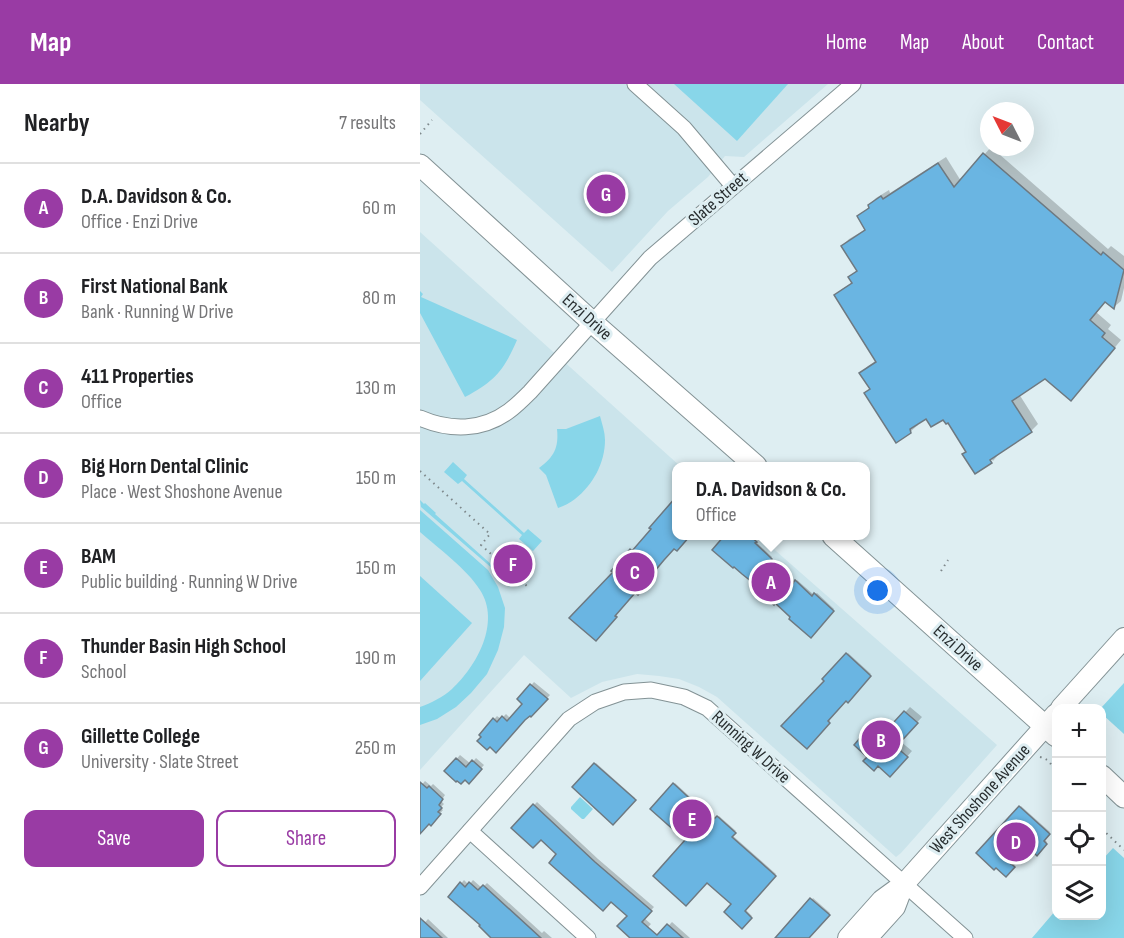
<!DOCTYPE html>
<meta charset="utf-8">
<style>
:root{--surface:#fff;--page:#f6f6f6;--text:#202124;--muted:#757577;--line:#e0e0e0;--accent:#993ba4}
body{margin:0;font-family:"Sofia Sans Condensed",sans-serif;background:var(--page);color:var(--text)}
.controls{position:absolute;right:18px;bottom:18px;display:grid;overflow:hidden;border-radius:12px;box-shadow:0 6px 24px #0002}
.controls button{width:54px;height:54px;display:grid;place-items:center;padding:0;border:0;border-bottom:2px solid var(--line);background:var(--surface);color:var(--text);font:30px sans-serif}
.compass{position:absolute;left:560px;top:18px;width:54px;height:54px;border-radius:50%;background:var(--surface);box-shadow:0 6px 24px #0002;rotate:312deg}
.you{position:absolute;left:458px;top:507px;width:21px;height:21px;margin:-15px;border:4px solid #fff;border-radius:50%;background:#1a73e8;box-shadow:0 0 0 9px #1a73e833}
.badge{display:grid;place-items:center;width:39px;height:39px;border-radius:50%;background:var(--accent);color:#fff;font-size:20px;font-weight:700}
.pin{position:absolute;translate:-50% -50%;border:3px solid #fff;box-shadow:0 2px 6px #0006}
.popup{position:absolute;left:252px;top:378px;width:198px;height:78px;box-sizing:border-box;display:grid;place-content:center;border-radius:12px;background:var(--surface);filter:drop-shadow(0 2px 4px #0005);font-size:20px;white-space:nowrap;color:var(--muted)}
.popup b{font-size:22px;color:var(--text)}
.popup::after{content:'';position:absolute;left:50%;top:100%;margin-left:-12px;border:12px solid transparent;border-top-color:var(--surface)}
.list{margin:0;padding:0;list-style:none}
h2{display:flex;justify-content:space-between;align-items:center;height:78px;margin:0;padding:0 24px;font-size:26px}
h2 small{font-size:20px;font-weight:400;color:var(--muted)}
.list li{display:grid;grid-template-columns:39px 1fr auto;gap:18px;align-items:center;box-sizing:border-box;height:90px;padding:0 24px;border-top:2px solid var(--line)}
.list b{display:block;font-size:22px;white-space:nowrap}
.list p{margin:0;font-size:20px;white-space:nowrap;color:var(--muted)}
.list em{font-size:20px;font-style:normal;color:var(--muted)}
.actions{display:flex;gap:12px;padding:18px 24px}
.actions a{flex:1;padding:14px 0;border:2px solid var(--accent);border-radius:12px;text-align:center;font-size:21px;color:var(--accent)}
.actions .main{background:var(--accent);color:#fff}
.icon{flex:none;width:33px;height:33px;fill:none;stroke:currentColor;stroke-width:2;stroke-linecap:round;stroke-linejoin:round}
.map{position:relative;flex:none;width:704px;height:854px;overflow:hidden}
header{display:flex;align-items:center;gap:36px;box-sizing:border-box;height:84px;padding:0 30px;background:var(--accent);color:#fff}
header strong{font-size:28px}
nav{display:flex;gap:33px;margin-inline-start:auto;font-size:21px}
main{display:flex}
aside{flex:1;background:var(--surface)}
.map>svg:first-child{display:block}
.built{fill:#cbe4eb}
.green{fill:#88d6e9}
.shadow{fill:#0003}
.building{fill:#6ab5e2;stroke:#6e7981;stroke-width:1.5}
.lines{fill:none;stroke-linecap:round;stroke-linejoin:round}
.minor-casing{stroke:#839295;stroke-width:17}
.tertiary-casing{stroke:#839295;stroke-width:22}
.secondary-casing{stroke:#839295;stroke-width:23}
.path{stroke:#7e888b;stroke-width:2;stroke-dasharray:1.5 4.5;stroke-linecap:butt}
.minor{stroke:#fff;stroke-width:15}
.tertiary{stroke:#fff;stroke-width:20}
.secondary{stroke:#fff;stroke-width:21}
.labels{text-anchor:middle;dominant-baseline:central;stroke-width:6;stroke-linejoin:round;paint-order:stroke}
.street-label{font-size:18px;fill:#282e30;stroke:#deeef2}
</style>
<header>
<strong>Map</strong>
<nav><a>Home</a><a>Map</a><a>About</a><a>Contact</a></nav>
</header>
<main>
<aside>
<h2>Nearby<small>7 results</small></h2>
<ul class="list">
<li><span class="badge">A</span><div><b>D.A. Davidson &amp; Co.</b><p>Office · Enzi Drive</p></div><em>60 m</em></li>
<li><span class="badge">B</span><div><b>First National Bank</b><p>Bank · Running W Drive</p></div><em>80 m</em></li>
<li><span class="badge">C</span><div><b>411 Properties</b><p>Office</p></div><em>130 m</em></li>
<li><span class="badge">D</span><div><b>Big Horn Dental Clinic</b><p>Place · West Shoshone Avenue</p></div><em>150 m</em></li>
<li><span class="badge">E</span><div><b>BAM</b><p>Public building · Running W Drive</p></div><em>150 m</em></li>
<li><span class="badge">F</span><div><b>Thunder Basin High School</b><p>School</p></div><em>190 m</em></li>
<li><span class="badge">G</span><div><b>Gillette College</b><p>University · Slate Street</p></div><em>250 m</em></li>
</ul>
<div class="actions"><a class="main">Save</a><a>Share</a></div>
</aside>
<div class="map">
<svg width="704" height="854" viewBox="0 0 704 854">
<rect width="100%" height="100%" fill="#deeef2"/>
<g class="built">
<path d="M0,0H408L324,73L305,72L288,93L248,127L192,188L0,16Z"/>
<path d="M0,148L260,382H256V452H339L577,661L481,769L476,773L297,613L279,603L259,595L239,592L217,590L182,598L151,614L104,571L0,686Z"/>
</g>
<g class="green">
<path d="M254,0H368L317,57Z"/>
<path d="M0,207L3,210L1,213L97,256C84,286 75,297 45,313L0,229Z"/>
<path d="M180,332C182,340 185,348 185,356C185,379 173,401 155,415C150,419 144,422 138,424L126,391L119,384C134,373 139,364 137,345H146Z"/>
<path d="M33,378L47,391L44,395L104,449L108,445L122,457L113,467L99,455L102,451L42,397L38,400L24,388Z"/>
<path d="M0,416L4,420L5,419L16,429L15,430L82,490L84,489L94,498L90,503L80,493L81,492L1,423Z"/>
<path d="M0,426L68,486L78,503L85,524L84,543L78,566L67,590L51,609L36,623L17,635L0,641V623C11,619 23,613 32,605C57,582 81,538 60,506C48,486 18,464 0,448Z"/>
<path d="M0,492L52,539L0,597Z"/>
<path d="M704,599V650L682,630L681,624Z"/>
<path d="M160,713L173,725L164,735H162L151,725V723Z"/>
<path d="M693,764L704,774V854H612L636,826V832H682V776Z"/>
</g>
<g class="shadow">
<path d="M571,63L688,165L691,162L704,172V204L701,217L694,223L686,216L676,228L691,241L688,245L701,256L658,308L625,293L599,310L618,340L611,347L577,369L578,371L573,377L567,369L548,367L528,337L523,334L506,333L497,339L498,341L490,348L446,309L451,304L441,289L448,282L457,276L415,212L422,205L433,198L430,193L437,186L422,162L429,155L446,145L438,133L450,122L449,121L456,114L469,106L470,109L526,73L541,97Z"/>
<path d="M254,419L256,422V452H269L257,465L254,463L234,486L236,488L217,508L215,507L195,530L197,531L175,555L195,488L193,487L212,465L214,466Z"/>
<path d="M306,452H332L336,456L335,457L352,473L349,476L375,499L377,496L394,511L397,509L414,525L391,552L373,533L334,498L294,465Z"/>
<path d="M428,569L451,590L428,617L426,615L408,635L410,637L387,663L406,597L404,595Z"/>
<path d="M114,598L130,611L114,628L63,653L61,650L77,632L81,635L86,630L91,635L104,620L99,615Z"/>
<path d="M490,623L502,633L480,657L492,667L475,686L449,673L436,661L459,636L469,646Z"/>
<path d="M40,671L51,680L56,674L64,681L49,698L45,694L26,687Z"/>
<path d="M176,679L215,714L193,739L154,703Z"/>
<path d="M5,697L11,702L13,700L25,711L21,717L24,720L20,724L23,726L11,740L9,738L0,748V703Z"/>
<path d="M255,699L295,736L299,732L316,747L312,751L356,790L325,825L332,832L322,842L313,820L267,756L232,724Z"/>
<path d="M117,718L178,775L234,823L224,834L231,840L218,854H213L209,831L121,754L93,744Z"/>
<path d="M601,722L630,748L624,755L627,758L617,769L607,760L591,778L595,781L586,791L558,769Z"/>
<path d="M44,796L49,801L53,796L62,804L67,799L122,849L124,847L132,854H74L62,841L30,813Z"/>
<path d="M393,814L410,829L387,854H357Z"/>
<path d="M8,835L28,854H0V844Z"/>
<path d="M252,838L270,854H237Z"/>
</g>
<g class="building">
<path d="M563,69L681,171L683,168L704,186L694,225L685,218L670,236L685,249L682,253L695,264L651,317L625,295L592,317L612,348L570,376L572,379L555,390L542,370L546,368L528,339L526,340L523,336L511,343L506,335L490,345L491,349L476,359L444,309L450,305L439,289L456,278L414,211L432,199L428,193L437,187L421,162L445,146L437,132L449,124L448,121L461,112L463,115L518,79L534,103Z"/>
<path d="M256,413V452H270L257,467L254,465L244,476L234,488L236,490L218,511L215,509L195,532L197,533L176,557L149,534L193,488L191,487L210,465L212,467L231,445L229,444Z"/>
<path d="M304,452H330L337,458L335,459L352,475L349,478L373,499L375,496L392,512L394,509L414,527L391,554L369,535L370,533L355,519L354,521L330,500L332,498L322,490L314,483L313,484L292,466Z"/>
<path d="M426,569L451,592L428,619L426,617L408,637L410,639L387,665L361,642L404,597L402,595Z"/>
<path d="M110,600L128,615L111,633L110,632L105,636L76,669L70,663L67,666L57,657L61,653L59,651L73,634L77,638L82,632L87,637L102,620L97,615Z"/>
<path d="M484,627L498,639L476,663L488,673L470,693L458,682L454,687L443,677L447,673L434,661L452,640L463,650Z"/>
<path d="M36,674L46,683L52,676L62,685L49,700L45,696L41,700L37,697L36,698L24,687Z"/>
<path d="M174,679L216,716L193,741L152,703Z"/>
<path d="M0,698L7,704L9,702L23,715L19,721L22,724L18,728L21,730L11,742L9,740L0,750Z"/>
<path d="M253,699L293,736L297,732L316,749L312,753L356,792L325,827L332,834L322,845L304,828L311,820L287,799L266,822L233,792L265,756L230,725Z"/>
<path d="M113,720L175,778L232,827L222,838L237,851L247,840L263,854H210L197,842L207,832L191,818L183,827L129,779L136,770L121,756L113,764L91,744Z"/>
<path d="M599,722L630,750L624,757L627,760L617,772L607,762L591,780L595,783L586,793L576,784L574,786L556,769Z"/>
<path d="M40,798L45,803L49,798L58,806L63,801L121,854H71L59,842L60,841L28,813Z"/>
<path d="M390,814L410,831L389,854H355Z"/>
<path d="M0,834L22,854H0Z"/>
</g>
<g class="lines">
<defs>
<g id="minor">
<path d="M215,0L264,44L313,102"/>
<path d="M0,334C30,347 62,347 89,327C96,322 103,315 110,308L230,174L433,0"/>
<path d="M50,747L168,854"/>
<path d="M0,803L149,635L175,618L204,608L231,606L264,613L287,624L545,854"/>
</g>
<g id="tertiary">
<path d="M641,624L704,554"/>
<path d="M428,854L462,816L484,800L636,630"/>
<path d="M447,854L475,823L483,802"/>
</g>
<g id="secondary">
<path d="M0,81L172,238L336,382"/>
<path d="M413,452L636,652"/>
<path d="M682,692L704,713"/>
</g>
</defs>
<use href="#minor" class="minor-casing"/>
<use href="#tertiary" class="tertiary-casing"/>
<use href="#secondary" class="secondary-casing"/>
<g class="path">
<path d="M0,50L12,36"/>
<path d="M0,387L70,450L61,461L107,502"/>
<path d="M521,487L528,476"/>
<path d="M620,673C630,675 632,682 636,690"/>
<path d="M682,745L704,766"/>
</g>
<use href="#minor" class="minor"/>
<use href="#tertiary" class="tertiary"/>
<use href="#secondary" class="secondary"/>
</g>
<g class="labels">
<g class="street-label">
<text transform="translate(298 115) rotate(-41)">Slate Street</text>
<text transform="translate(167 233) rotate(42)">Enzi Drive</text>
<text transform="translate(538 564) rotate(42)">Enzi Drive</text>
<text transform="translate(331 663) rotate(42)">Running W Drive</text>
<text transform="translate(560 715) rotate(-48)">West Shoshone Avenue</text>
</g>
</g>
</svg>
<div class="controls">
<button>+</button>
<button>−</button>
<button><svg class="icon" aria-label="locate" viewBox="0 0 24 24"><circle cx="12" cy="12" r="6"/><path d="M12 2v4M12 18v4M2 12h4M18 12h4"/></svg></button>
<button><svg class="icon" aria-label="layers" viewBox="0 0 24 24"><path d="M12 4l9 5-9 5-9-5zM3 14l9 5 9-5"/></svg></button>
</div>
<svg class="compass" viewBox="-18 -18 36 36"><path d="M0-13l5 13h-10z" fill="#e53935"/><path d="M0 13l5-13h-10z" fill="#757577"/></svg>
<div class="you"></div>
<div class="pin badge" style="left:351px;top:498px">A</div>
<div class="popup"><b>D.A. Davidson &amp; Co.</b>Office</div>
<div class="pin badge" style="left:461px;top:656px">B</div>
<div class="pin badge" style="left:215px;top:488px">C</div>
<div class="pin badge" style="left:596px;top:758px">D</div>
<div class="pin badge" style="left:272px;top:735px">E</div>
<div class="pin badge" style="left:93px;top:480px">F</div>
<div class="pin badge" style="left:186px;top:110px">G</div>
</div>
</main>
